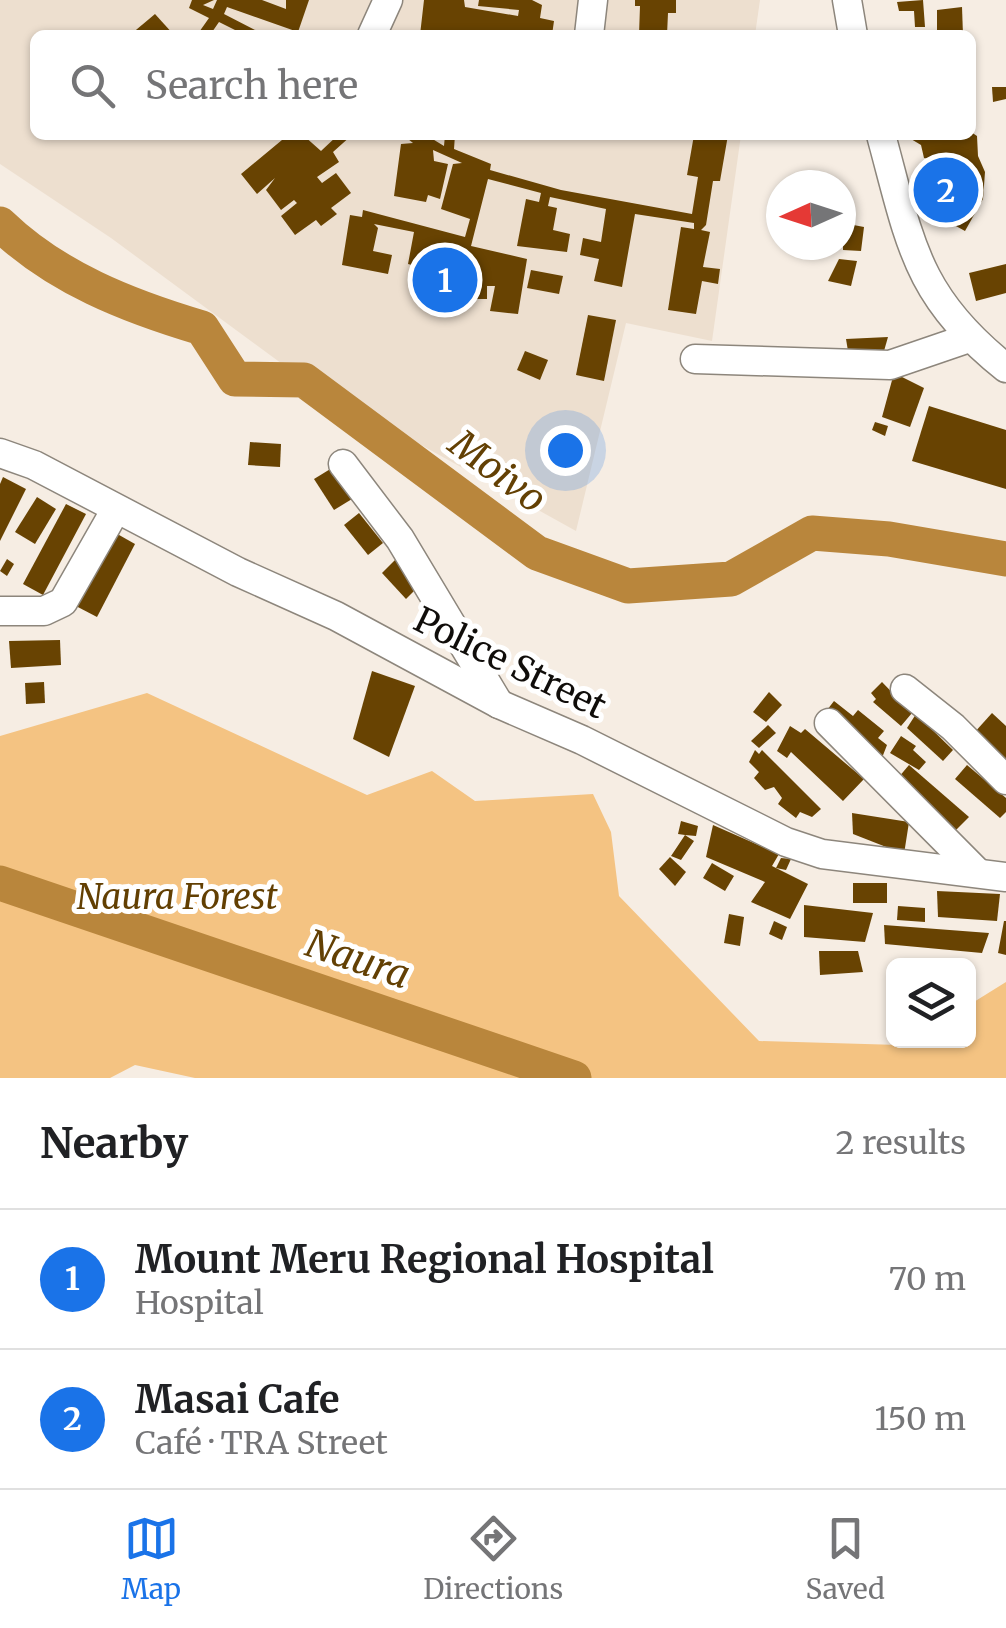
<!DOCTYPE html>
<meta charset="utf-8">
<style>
:root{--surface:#fff;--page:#f2f2f2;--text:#202124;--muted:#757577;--line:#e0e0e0;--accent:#1a73e8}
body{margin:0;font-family:Merriweather,serif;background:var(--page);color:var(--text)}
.controls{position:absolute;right:30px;bottom:30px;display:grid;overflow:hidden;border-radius:15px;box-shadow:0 2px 8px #0004}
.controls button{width:90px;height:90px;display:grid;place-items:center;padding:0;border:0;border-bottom:2px solid var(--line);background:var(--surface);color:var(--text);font:50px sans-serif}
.compass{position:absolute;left:766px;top:170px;width:90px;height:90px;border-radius:50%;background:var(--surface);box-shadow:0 2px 8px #0004;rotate:267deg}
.you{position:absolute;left:565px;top:450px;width:35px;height:35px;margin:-25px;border:8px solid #fff;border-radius:50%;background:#1a73e8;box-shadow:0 0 0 15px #1a73e833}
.badge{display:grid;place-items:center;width:65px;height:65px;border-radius:50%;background:var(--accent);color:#fff;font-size:32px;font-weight:700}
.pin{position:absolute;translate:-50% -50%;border:5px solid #fff;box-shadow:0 2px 10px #0006}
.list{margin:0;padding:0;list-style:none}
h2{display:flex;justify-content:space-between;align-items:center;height:130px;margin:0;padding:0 40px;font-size:42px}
h2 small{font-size:32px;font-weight:400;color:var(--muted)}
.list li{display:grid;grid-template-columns:65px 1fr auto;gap:30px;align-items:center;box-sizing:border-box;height:140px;padding:0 40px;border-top:2px solid var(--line)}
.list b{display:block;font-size:38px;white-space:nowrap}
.list p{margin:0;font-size:32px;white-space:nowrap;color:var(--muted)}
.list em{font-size:32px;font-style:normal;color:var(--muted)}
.icon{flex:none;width:55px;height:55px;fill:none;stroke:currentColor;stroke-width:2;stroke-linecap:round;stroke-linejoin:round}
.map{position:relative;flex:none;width:1006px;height:1078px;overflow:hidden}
.search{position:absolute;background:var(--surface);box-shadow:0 2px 8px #0004;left:30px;right:30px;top:30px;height:110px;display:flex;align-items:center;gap:25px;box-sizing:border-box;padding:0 35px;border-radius:15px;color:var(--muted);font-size:38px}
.sheet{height:410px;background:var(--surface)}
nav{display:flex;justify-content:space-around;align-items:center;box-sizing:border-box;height:140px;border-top:2px solid var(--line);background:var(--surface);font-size:28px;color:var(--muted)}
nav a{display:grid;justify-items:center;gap:5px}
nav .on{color:var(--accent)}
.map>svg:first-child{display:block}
.built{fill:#eddfcf}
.green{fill:#f4c382}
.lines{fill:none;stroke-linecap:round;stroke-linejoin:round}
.river{stroke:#b9863c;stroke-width:35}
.building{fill:#684302}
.minor-casing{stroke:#8d867c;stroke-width:31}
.minor{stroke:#fff;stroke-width:28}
.labels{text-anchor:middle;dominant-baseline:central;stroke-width:10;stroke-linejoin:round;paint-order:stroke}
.street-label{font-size:35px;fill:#100d0a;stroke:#fff}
.park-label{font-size:35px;font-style:italic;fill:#623f02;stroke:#fff}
.water-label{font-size:38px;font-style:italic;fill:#634004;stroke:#fff}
</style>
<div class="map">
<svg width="1006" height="1078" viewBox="0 0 1006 1078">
<rect width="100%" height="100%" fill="#f6ede3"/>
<path class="built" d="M0,0H760L755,35H35V135H741L712,341L626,323L576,531L304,380L111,238L0,164Z"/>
<path class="green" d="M147,693L367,795L432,771L475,801L593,794L611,832L619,896L759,1041L899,1045L907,1041L968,1040L969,1005L1006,982V1078H195L135,1065L110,1078H0V736Z"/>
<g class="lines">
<g class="river">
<path d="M0,224C56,278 128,306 202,328L235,379L304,380L537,553L628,586L731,579L812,533L889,539L1006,559"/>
<path d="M0,883L574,1078"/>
</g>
</g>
<g class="building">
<path d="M192,0H214L203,5L213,9L217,0H262L286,9V0H309L298,32L227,7L224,14L265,35H245L219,22L210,35H197L209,18L189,8Z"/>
<path d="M424,0H464L465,7L518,16L519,10L478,6L479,0H532L542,5L540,18L554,21L552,35H420Z"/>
<path d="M635,0H676V13H668L667,35H639L640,6H635Z"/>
<path d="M923,0L925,27H915L914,11H899L897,2Z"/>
<path d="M962,7L963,35H937V10Z"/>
<path d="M155,14L174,35H130Z"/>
<path d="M992,87H1006V99L993,102Z"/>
<path d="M971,132L977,136L978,156L985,172L983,199L965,231L934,214L936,201L931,193L942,180L936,161L924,158L921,145L911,139L913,135Z"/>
<path d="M288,135H303L321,151L338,135H352L333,152L339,162L317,177L322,183L336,173L351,193L331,208L337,214L321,226L316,220L295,235L281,216L297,203L294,200L281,210L266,190L275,178L257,194L241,174Z"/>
<path d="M403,135H426L444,146L445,135H455L454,149L491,164L490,170L561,190L692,214L698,177L687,175L694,135H728L720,181H713L706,225L701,230L710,232L703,267L720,269L718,284L702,281L696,314L668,310L681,227L694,229V223L635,214L622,287L594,281L599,259L580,255L583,238L601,242L606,209L550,197L548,206L557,208L553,230L570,234L567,252L517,246L526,199L539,202L541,193L488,179L471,246L527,259L518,314L490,311L495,286H487V299H469V280L408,264L414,232L374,224L378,228L373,251L392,255L388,274L342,265L350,215L362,217L363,210L465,237L470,219L441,209L453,164L462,163L433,150L434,161L448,164L440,199L428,195L426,202L394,196L401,144L413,143Z"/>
<path d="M843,223L864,227L861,251L843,250Z"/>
<path d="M839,259L857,261L851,286L828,281Z"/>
<path d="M1006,264V293L976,301L969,273Z"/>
<path d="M531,270L563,276L559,294L527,288Z"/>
<path d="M588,315L616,320L604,381L576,375Z"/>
<path d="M888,337L884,351L849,357L846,339Z"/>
<path d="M525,351L548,360L540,380L517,370Z"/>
<path d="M894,373L924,388L910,427L882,417Z"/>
<path d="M929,406L1006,430V489L912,461Z"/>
<path d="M875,422L888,426L885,436L872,430Z"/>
<path d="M250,442L281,444L280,467L248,465Z"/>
<path d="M332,468L352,499L334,510L314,479Z"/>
<path d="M3,477L26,489L0,541V484Z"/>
<path d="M37,497L56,509L35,544L15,532Z"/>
<path d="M66,504L86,514L43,595L23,584Z"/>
<path d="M359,513L383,543L368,555L344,525Z"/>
<path d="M112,531L135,544L97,617L74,605Z"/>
<path d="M7,559L14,564L7,576L0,571Z"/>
<path d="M395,560L420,585L406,599L382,573Z"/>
<path d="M60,640L61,665L11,668L9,641Z"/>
<path d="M372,671L415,686L389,757L353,739Z"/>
<path d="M44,682L45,703L26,704L25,683Z"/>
<path d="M882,682L912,713L901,726L873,702L876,699L871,693Z"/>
<path d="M769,692L782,705L766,722L753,712Z"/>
<path d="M834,701L853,716L858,710L884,731L878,738L887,745L880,763L824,714Z"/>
<path d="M992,713L1006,726V762L974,733Z"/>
<path d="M916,714L953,750L943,761L907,728Z"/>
<path d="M768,725L776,733L759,748L751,741Z"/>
<path d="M790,726L801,733L805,729L864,779L843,801L791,752L787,758L777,751Z"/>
<path d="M901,736L916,746L913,750L926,762L919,770L890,753Z"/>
<path d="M755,750L759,754L762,750L821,809L812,817L800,812L796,818L778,804L782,798L774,787L765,790L754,778L759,772L749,762Z"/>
<path d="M909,765L969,817L954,832L898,778Z"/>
<path d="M967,765L1006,798V812L1000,818L955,779Z"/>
<path d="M852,813L909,822L904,854L853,834Z"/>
<path d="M681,821L698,826L696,836L685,835L694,841L681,860L671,856L685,835L678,834Z"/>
<path d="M713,825L779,854L772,866L808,884L790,919L751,902L765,882L706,857Z"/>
<path d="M670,857L686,872L675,886L659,869Z"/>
<path d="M781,858L791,859L786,870L776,868Z"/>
<path d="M712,863L734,876L725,891L703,878Z"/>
<rect x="853" y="883" width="34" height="20"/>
<path d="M937,891L1000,894L997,921L938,917Z"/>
<path d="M804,905L873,913L865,942L804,937Z"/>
<path d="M898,906L925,908V922L897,920Z"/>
<path d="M729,914L744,917L740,946L724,943Z"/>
<path d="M774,921L787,927L782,940L769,934Z"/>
<path d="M1004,921H1006V955L998,953Z"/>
<path d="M884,925L989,933L982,953L885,944Z"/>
<path d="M819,951H858L863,972L820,975Z"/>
</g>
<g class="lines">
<defs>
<g id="minor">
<path d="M847,0L853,35"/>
<path d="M372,35L388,0"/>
<path d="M589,35L593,0"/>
<path d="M881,135C910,241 915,296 1006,368"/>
<path d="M695,359L890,365L969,338"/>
<path d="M0,453L34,465L238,572L336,616L499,704L582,740L786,842L822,854L1006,877"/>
<path d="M343,464L400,539L499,704"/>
<path d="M0,611H44L63,602L116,509"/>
<path d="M905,689L953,727L1006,780"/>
<path d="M829,723L977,872"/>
</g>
</defs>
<use href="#minor" class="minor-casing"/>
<use href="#minor" class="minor"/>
</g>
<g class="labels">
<g class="street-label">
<text transform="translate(510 663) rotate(26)">Police Street</text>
</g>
<g class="park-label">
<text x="177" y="897">Naura Forest</text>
</g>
<g class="water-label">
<text transform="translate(498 471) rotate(37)">Moivo</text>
<text transform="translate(358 959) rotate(19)">Naura</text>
</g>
</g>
</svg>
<div class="controls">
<button><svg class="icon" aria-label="layers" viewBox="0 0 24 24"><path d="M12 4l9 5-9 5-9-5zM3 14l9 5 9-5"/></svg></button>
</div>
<svg class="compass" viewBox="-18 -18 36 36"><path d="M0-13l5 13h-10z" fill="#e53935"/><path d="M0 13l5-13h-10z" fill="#757577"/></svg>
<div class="you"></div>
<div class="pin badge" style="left:445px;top:280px">1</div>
<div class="pin badge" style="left:946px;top:190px">2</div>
<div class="search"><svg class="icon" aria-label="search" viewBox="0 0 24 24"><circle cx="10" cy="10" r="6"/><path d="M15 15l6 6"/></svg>Search here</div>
</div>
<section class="sheet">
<h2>Nearby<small>2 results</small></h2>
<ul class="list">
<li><span class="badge">1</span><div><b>Mount Meru Regional Hospital</b><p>Hospital</p></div><em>70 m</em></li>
<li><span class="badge">2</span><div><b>Masai Cafe</b><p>Café · TRA Street</p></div><em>150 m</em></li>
</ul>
</section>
<nav>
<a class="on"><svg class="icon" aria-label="map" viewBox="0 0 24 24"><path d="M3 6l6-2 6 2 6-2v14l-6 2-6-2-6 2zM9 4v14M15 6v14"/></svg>Map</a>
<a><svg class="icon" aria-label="directions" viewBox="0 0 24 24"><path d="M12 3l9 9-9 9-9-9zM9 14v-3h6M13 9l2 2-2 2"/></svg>Directions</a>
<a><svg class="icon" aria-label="saved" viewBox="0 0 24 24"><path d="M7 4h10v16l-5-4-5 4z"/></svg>Saved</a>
</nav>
